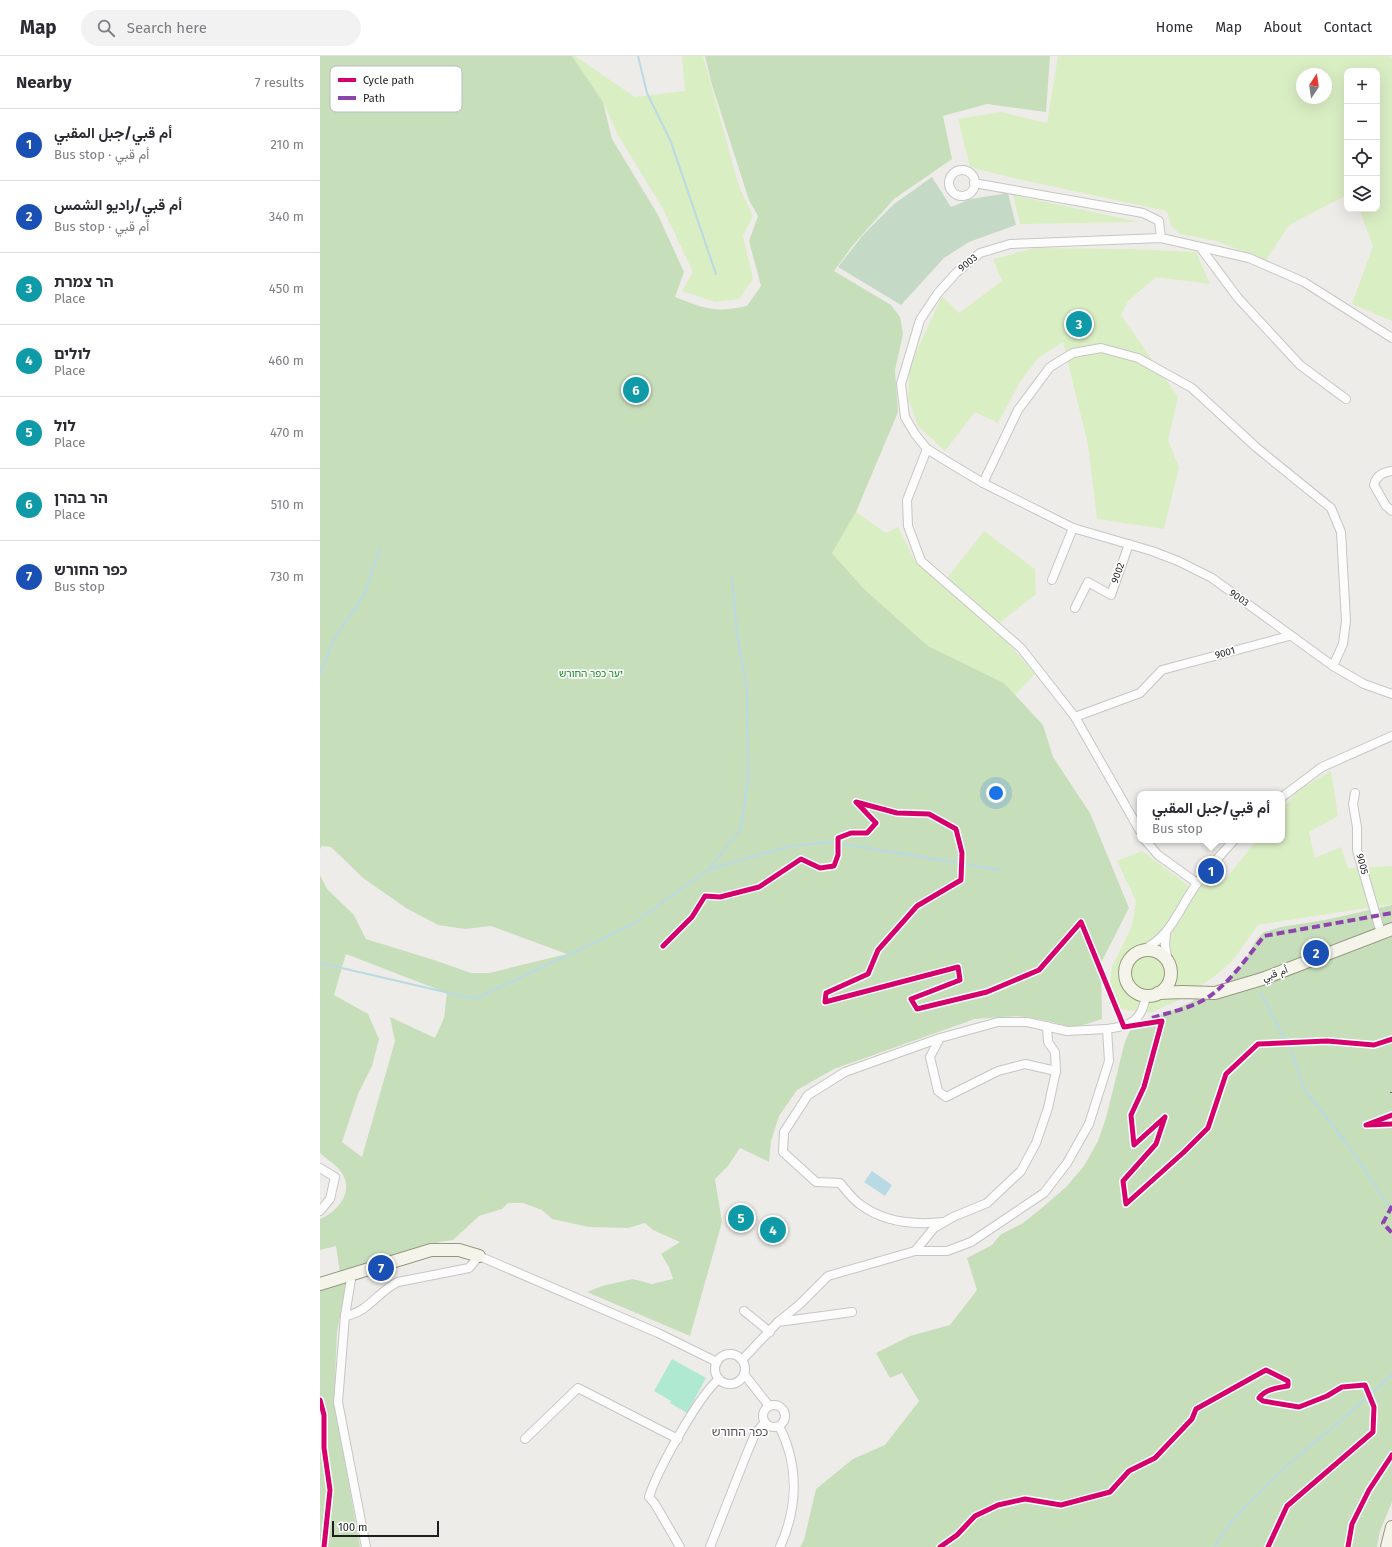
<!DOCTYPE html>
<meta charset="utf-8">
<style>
:root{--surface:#fff;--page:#f2f2f3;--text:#2b2b33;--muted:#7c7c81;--line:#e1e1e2;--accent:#d93025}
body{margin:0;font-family:"Fira Sans",Vazirmatn,"Noto Sans Hebrew",sans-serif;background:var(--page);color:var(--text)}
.controls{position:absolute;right:12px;top:12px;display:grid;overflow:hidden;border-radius:8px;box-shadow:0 4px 16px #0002}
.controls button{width:36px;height:36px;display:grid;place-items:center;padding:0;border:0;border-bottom:1px solid var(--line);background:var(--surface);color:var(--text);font:20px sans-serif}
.compass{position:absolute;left:976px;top:12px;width:36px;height:36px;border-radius:50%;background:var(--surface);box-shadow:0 4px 16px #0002;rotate:13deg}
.scale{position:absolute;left:12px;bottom:10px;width:107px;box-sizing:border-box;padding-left:4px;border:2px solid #1f1f1f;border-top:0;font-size:11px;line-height:14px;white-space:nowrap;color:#1f1f1f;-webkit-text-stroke:3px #fff;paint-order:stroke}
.you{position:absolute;left:676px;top:737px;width:14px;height:14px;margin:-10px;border:3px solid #fff;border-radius:50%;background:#1a73e8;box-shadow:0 0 0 6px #1a73e833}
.badge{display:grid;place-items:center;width:26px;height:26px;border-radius:50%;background:var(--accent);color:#fff;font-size:13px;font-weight:700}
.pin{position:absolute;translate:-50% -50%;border:2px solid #fff;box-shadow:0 1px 4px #0006}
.popup{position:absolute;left:817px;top:735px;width:148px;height:52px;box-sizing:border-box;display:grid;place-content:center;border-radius:8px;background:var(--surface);filter:drop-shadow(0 1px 3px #0005);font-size:13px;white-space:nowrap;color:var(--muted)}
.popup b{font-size:15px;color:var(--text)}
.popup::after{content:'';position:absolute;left:50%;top:100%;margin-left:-8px;border:8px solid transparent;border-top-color:var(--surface)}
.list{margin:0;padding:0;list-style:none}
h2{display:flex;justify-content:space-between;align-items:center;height:52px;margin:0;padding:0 16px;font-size:17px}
h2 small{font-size:13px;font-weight:400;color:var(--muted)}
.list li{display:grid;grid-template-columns:26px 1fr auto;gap:12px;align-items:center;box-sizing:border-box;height:72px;padding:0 16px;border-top:1px solid var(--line)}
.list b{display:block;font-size:15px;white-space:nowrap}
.list p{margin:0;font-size:13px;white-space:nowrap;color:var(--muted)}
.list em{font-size:13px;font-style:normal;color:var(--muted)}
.icon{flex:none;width:22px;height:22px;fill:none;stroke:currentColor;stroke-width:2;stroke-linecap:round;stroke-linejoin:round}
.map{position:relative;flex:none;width:1072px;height:1491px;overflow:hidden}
header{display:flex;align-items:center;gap:24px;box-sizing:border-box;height:56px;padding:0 20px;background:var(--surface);border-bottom:1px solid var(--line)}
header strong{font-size:19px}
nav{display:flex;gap:22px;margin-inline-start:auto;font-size:14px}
.search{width:280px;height:36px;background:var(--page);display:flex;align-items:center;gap:10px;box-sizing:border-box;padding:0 14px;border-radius:22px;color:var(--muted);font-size:15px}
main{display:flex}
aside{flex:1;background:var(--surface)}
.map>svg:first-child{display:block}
.grass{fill:#daeec4;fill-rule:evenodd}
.forest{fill:#c7debb;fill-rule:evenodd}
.cemetery{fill:#c5dac6}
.pitch{fill:#b0e9d1}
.water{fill:#b9dae4}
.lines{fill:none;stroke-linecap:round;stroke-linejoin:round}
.stream{stroke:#b9dae4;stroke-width:2}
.street-casing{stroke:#c6c6c4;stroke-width:10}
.secondary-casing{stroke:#96987e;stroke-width:14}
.street{stroke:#fcfcfc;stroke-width:8}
.secondary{stroke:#f4f4eb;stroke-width:12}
.quiet{stroke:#8e44ad;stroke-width:4;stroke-dasharray:8 4;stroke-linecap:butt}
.cycleway-casing{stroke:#fff;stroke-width:8}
.cycleway{stroke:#d6006c;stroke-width:5}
.labels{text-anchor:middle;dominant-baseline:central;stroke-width:3.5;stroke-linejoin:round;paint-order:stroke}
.street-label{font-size:10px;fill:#1f1f1f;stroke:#fff}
.park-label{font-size:10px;fill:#038710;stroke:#fff}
.quarter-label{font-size:12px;fill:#525252;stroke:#fff}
.key{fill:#fff;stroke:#bcbcbc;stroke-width:1}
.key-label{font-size:11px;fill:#1f1f1f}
</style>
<header>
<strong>Map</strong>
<div class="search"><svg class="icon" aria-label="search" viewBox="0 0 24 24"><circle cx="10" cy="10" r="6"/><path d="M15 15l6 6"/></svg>Search here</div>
<nav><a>Home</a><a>Map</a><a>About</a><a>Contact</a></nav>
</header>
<main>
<aside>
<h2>Nearby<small>7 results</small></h2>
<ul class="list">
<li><span class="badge" style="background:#1a4fb4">1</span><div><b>أم قبي/جبل المقبي</b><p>Bus stop · أم قبي</p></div><em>210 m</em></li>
<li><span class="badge" style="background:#1a4fb4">2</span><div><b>أم قبي/راديو الشمس</b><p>Bus stop · أم قبي</p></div><em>340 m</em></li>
<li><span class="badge" style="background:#0f9aa8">3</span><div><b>הר צמרת</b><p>Place</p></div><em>450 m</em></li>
<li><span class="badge" style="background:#0f9aa8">4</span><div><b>לולים</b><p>Place</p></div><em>460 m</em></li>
<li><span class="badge" style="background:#0f9aa8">5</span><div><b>לול</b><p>Place</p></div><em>470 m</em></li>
<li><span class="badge" style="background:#0f9aa8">6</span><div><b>הר בהרן</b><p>Place</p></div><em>510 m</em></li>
<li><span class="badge" style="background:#1a4fb4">7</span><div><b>כפר החורש</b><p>Bus stop</p></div><em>730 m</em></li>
</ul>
</aside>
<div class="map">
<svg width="1072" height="1491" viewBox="0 0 1072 1491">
<rect width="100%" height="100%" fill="#eeece8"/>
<g class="grass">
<path d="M252,0H255L315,41L365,35L362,0H383L419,130L433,160L423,180L433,223L419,243L395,246L362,235L373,216L343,153L298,79L283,46Z"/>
<path d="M738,0H1069L1072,3V265L1032,248L1053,190L1039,153H1057V15H1027V139L969,169L946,204L896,185L860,178L851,170L847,155L693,122L650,111L638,63L681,56L727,67ZM982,18H1006V42H982Z"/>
<path d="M693,139L820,166L700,168Z"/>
<path d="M715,192L812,193L876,196L890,228L836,221L808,245L801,259L858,341L848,384L859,411L844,473L777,463L768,389L743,286L718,302L700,326L678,367L655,356L625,395L598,370L588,342L590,309L622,240L639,257L682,225L673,203Z"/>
<path d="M536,456L566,477L578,471L595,505L623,527L664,475L715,513L716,538L674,571L715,618L695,639L684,627L608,590L544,533L512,497Z"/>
<path d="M1011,715L1018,760L989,776L995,802L1021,791L1028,812L1072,810V848L938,869L913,904L895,920L859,944L830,957L800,953L789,935L792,911L812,870L816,845L797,805L822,795L870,831L903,826L937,784H962V754L977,735Z"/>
</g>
<g class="forest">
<path d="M0,0H252L283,46L292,83L338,159L364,216L355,241C386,253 394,257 427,250L441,230L429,185L438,160L429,144L392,29L385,0H730L726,56L667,48L623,60L632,103L574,143L533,189L514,215L571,249L580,261L583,278L575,314L578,356L536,456L512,497L544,533L608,590L684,627L723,669L733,701L770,757L809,852L781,907L782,963L754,972L729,965L698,960L655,963L514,1013L477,1034L459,1060L451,1085L449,1106L420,1092L408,1110L395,1123L402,1166L370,1280L267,1236L282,1230L313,1223L332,1228L353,1223L349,1211L341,1198L360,1186L333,1174L325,1167L308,1172L269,1171L232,1163L222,1154L203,1147H188L182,1153L159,1160L133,1184L119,1186L30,1213L17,1276L14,1345L40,1491H0V1354L3,1349L0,1346V1222L20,1217L16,1190L0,1194V1163C21,1154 37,1131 17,1111C12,1106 5,1102 0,1097V819L7,833L34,859L46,883L114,904L151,917H169L247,898L171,870L145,873L118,869L86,852L43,822L11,791L2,790L0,793ZM26,898L127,937L124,962L115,982L70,961L75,985L42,1101L22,1086L38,1038L52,1010L59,983L48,958L14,939Z"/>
<path d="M1072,849V1446L1060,1475L1057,1491H480L484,1484L496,1433L533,1403L565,1389L599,1345L582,1317L570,1322L556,1297L590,1280L630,1269L657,1234L647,1202L672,1189L680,1179L703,1167L723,1151L746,1131L764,1110L778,1085L786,1062L805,985L811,973L822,965L849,956L871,946L893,931L895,937L924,907L936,884L944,876L961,871L1005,864Z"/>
</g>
<path class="cemetery" d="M612,121L631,151L651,143L688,137L696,169L649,186L624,202L581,249L518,211L543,179L574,148Z"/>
<path class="pitch" d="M352,1303L386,1322L367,1357L350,1347L351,1345L334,1335Z"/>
<path class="water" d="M552,1115L572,1129L565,1140L544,1126Z"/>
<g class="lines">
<g class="stream">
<path d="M318,0L327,37L351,86L396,218"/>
<path d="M0,618L14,583L44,539L60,492"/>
<path d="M390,813L470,790L511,786L681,814"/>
<path d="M0,907L155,943L311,869L389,813L421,773L428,721L427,635L417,578L412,521"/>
<path d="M941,937L970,993L985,1035L1026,1086L1072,1155"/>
<path d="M895,1491C904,1473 915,1462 928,1448C972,1400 1027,1364 1072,1318"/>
</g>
<defs>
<g id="street">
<circle cx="642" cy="127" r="13"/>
<path d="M654,127L823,157L839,165L841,182"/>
<path d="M880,191L918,242L980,309L1026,343"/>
<path d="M1072,282L984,226L929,202L841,182L690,188L660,197L636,217L618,237L600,264L581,328L585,361L595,378L607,393L628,406L663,427L753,472L832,495L858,505L892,522L1013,610L1044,628L1072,638"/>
<path d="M607,393L587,444L588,470L601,505L701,592L755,661L820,775"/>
<path d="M1072,415C1063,416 1056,420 1054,429L1066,450L1072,455"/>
<path d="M663,427L698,354L730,311L753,297L781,292L818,302L872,332L937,392L1011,452L1021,476L1026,565L1023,588L1013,610"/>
<path d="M732,524L753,472"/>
<path d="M755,552L768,526L791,539L809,488"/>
<path d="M755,661L820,637L842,614L969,580"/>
<path d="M1035,737L1033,748L1037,771V794L1061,877"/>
<path d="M962,741L1002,711L1072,680"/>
<path d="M825,784L838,799L877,827"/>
<path d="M846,877L845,889L848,906"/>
<path d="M820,895C851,883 859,851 878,826C889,811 902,798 914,784"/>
<path d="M727,970L728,986L735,996L736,1015L705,1008L678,1015L626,1041L618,1035L610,1001L620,982L678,966H707L747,975L787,973"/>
<path d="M620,982L525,1016L488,1039L464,1076L463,1096L496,1126L520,1127C526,1134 533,1144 541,1149C565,1167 596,1169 624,1166"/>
<path d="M0,1112L15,1121L10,1143L0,1155"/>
<path d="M595,1195L614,1172L633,1161L667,1147L701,1115L716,1087L728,1052L736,1015"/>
<path d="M32,1217L25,1260L18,1346L46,1491"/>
<path d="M424,1255L450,1276"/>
<path d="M25,1260C49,1256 57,1236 78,1226L149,1212L159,1200L338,1277L397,1306"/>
<path d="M458,1266L480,1248L508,1220L595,1195H627L651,1186L724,1137L747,1107L769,1068L789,1005L787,973C811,970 822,965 826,939"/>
<circle cx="410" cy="1313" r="15"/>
<path d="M422,1304L458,1266L532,1256"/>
<path d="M424,1318L449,1350"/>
<circle cx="454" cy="1360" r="11"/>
<path d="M459,1370C479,1409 478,1451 460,1491"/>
<path d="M205,1383L258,1332L358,1383"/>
<path d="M360,1491L335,1448L329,1441C337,1415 379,1339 399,1323"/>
<path d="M390,1491L425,1402L435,1378L445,1366"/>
</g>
<g id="secondary">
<circle cx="828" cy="917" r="23"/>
<path d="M838,937L862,936L895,937L942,923L1072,873"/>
<path d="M0,1228L111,1194H139L159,1200"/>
<path d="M1067,1491L1072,1471"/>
</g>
</defs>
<use href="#street" class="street-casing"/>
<use href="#secondary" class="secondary-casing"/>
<use href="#street" class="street"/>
<use href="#secondary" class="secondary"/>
<g class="quiet">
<path d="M832,962C853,955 878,951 895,936C914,921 929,899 944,880L1072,857"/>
<path d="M1072,1036V1037"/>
<path d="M1072,1150L1063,1167L1072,1177"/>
</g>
<defs>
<g id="cycleway">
<path d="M343,890L372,861L385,840L400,841L439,831L481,803L500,812L514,810L518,799V782L531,777H547L556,767L536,746L577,757L609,758L636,773L642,797L641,824L597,850L558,894L548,918L506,937L505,946L638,911L640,924L591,943L597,953L667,936L719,914L761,866L804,971L842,965L824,1031L811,1059L814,1089L845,1061L836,1088L803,1125L806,1148L864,1096L888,1072L906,1018L938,988L1007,985L1054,989L1072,983"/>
<path d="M1072,1059L1046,1069L1072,1068"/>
<path d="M0,1344L4,1359V1392L10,1434L4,1491"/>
<path d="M620,1491L637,1479L655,1460L678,1449L705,1443L741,1449L790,1436L809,1415L835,1402L872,1363L876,1353L946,1314L968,1325V1330C958,1332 945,1333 939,1342L943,1345L979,1351L1007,1340L1022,1331L1045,1329L1054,1351L1053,1376L967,1450L948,1491"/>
<path d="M1028,1491L1032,1468L1049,1434L1072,1399"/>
</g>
</defs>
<use href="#cycleway" class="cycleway-casing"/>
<use href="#cycleway" class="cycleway"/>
</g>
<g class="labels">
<g class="street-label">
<text transform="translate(648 207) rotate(-39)">9003</text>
<text transform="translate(798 517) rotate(-70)">9002</text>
<text transform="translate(919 542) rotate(36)">9003</text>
<text transform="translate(905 597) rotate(-15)">9001</text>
<text transform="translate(1042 808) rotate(75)">9005</text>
<text transform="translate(955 918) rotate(-20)">أم قبي</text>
</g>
<g class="park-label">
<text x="271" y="618">יער כפר החורש</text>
</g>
<g class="quarter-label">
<text x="420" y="1376">כפר החורש</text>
</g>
</g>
<rect x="10" y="10" width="132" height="46" rx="6" class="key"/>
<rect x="18" y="22" width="18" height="4" fill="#d6006c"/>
<rect x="18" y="40" width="18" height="4" fill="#8e44ad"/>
<g class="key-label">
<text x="43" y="28">Cycle path</text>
<text x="43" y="46">Path</text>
</g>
</svg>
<div class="controls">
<button>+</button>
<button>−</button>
<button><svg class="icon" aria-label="locate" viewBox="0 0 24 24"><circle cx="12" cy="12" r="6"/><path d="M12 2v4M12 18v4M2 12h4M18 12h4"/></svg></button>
<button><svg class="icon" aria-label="layers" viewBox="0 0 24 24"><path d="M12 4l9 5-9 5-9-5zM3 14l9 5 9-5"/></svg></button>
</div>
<svg class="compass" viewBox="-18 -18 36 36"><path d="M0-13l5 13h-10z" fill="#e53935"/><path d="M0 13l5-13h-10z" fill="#7c7c81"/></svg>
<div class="scale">100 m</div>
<div class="you"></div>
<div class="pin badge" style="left:891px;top:815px;background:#1a4fb4">1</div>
<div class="popup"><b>أم قبي/جبل المقبي</b>Bus stop</div>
<div class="pin badge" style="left:996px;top:897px;background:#1a4fb4">2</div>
<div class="pin badge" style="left:759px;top:268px;background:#0f9aa8">3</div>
<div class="pin badge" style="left:453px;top:1174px;background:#0f9aa8">4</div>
<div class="pin badge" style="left:421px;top:1162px;background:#0f9aa8">5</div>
<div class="pin badge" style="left:316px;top:334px;background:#0f9aa8">6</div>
<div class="pin badge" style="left:61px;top:1212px;background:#1a4fb4">7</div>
</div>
</main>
